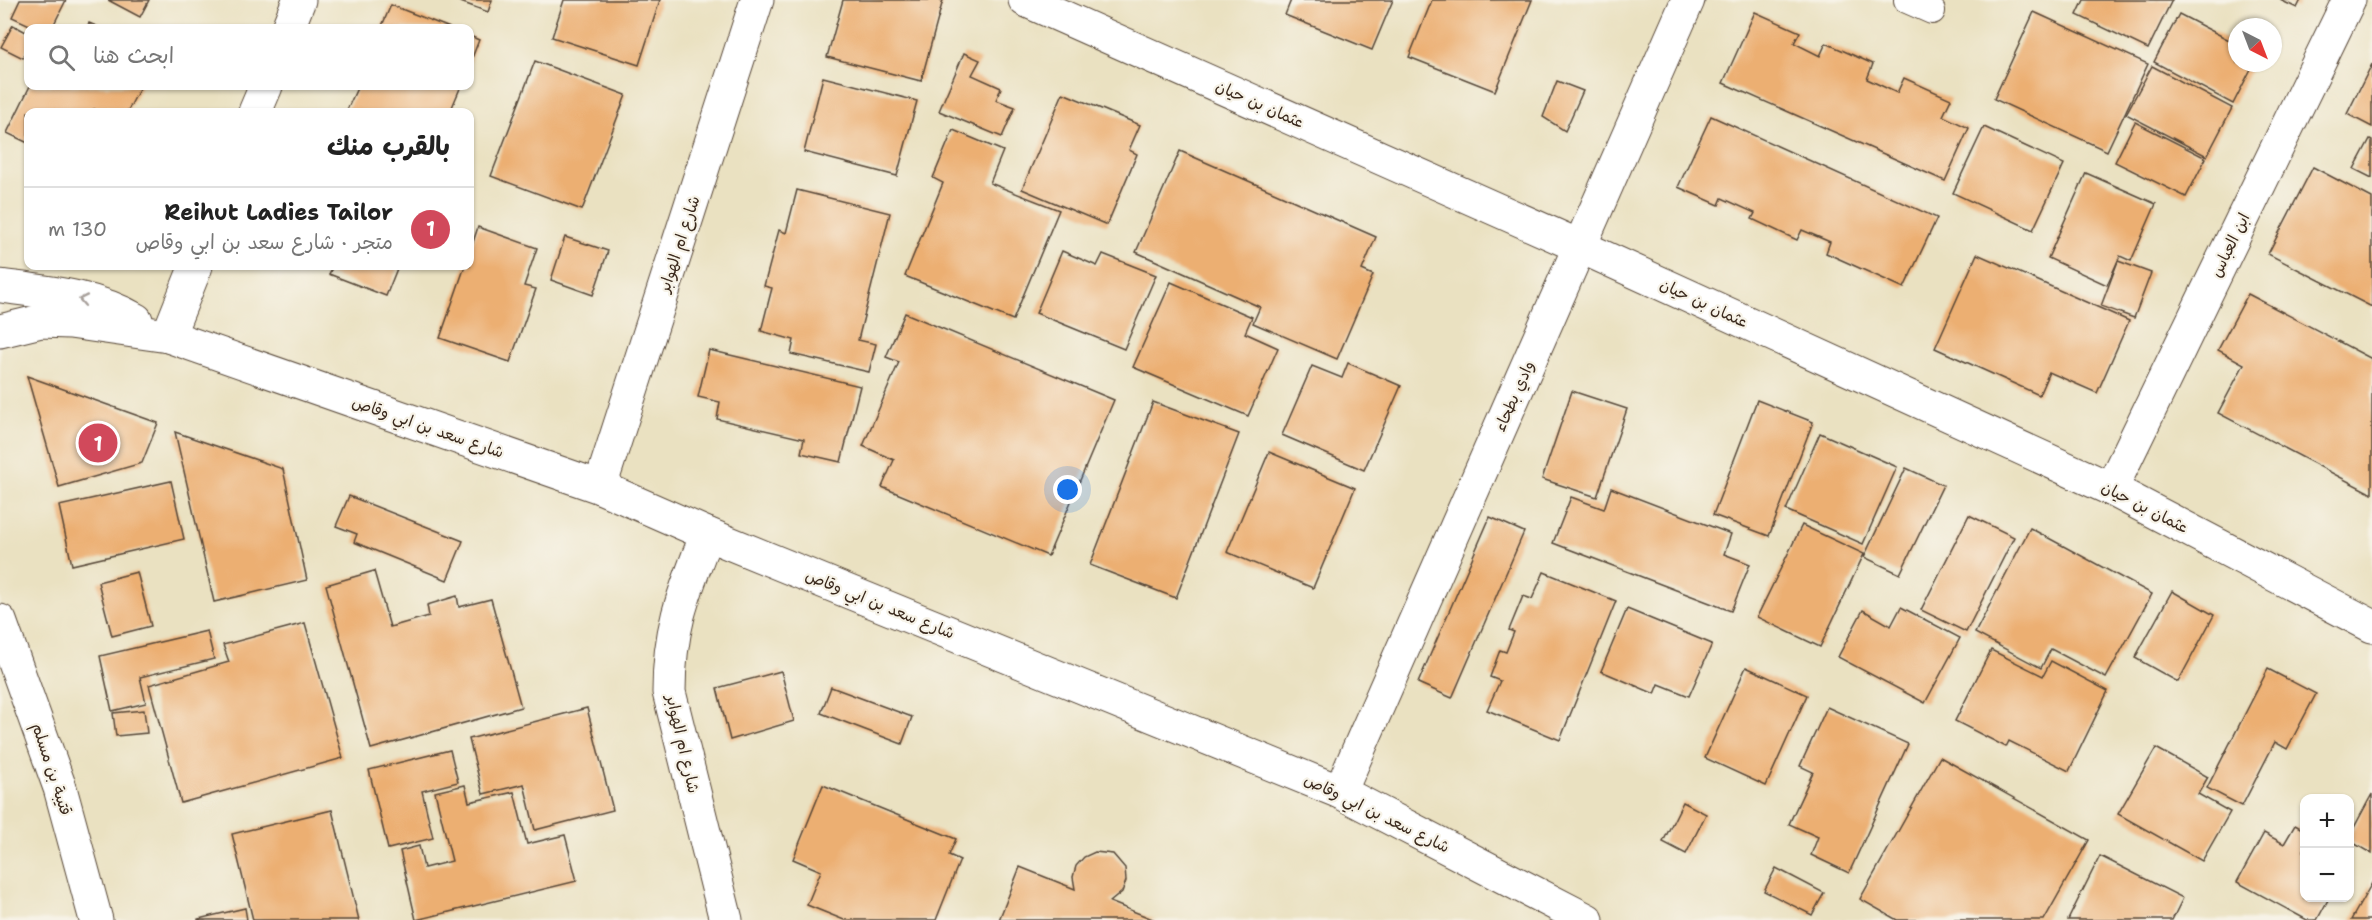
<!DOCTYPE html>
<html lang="ar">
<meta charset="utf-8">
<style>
:root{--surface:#fff;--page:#f2f2f2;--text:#222;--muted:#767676;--line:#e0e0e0;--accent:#d1495b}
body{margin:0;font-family:"Shantell Sans","Playpen Sans Arabic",sans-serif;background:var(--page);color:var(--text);direction:rtl}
.controls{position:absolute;right:18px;bottom:18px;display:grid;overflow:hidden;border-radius:12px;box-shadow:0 2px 4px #0004}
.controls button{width:54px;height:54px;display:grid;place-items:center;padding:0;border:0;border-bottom:2px solid var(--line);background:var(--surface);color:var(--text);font:30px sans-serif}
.compass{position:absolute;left:2228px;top:18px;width:54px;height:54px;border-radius:50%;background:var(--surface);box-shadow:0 2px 4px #0004;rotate:138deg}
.you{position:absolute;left:1068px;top:490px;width:21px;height:21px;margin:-15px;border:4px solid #fff;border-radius:50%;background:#1a73e8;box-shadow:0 0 0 9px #1a73e833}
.badge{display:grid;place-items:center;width:39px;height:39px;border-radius:50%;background:var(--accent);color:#fff;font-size:20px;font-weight:700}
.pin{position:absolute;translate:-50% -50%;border:3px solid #fff;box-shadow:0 2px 6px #0006}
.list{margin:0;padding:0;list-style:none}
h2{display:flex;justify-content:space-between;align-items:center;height:78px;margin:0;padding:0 24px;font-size:26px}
h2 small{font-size:20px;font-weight:400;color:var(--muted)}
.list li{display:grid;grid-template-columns:39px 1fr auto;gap:18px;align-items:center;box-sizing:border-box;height:84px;padding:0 24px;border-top:2px solid var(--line)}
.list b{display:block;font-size:22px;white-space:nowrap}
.list p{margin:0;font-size:20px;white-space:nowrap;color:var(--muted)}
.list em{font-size:20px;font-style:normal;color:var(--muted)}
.icon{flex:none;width:33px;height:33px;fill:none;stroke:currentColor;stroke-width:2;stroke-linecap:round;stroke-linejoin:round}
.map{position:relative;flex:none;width:2372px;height:920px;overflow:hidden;direction:ltr}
.search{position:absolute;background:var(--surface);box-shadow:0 2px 4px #0004;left:24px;top:24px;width:450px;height:66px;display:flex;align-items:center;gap:15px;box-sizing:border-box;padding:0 21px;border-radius:12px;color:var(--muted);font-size:22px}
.panel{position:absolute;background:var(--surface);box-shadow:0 2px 4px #0004;left:24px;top:108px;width:450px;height:162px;border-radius:12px;direction:rtl}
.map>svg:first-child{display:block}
.building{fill:#ecaf72}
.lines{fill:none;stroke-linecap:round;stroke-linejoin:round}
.service-casing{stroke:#554536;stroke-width:28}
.minor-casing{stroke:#554536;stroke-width:35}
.tertiary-casing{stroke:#554536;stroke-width:35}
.service{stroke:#fff;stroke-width:26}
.minor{stroke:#fff;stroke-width:33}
.tertiary{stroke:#fff;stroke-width:33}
.oneway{stroke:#a79f9a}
.labels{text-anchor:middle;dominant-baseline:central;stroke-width:4.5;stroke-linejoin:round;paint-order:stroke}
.street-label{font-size:16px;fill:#3b2a1e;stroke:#f7f3e8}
</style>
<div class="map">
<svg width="2372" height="920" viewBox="0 0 2372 920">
<rect width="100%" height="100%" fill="#f7f3e8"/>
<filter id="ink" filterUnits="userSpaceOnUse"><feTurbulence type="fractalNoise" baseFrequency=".0167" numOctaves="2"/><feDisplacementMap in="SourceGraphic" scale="12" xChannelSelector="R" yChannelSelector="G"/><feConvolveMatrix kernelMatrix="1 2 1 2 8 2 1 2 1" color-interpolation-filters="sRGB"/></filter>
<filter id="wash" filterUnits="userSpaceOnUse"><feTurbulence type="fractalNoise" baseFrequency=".008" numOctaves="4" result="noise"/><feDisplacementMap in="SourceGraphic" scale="24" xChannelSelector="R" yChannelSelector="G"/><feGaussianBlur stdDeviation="1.35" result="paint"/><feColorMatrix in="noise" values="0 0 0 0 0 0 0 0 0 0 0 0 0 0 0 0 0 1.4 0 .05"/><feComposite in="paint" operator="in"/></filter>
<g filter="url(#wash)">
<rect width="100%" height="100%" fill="#eae1c1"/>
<g id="blocks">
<g class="building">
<path d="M20,0H66L52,28H36L12,17Z"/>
<path d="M108,0H149L140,17Z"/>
<path d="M455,0H492L488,12Z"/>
<path d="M564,0H660L639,65L552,37Z"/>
<path d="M843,0H943L921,81L827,57Z"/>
<path d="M1291,0H1393L1372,50L1285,15Z"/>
<path d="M1432,0H1532L1495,91L1409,57Z"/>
<path d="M2084,0H2172L2148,49L2077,15Z"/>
<path d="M2280,0H2301L2297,8Z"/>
<path d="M391,5L450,28H381Z"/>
<path d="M1755,12L1800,32L1794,43L1820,56L1826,43L1873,64L1867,79L1897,93L1904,78L1951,99L1943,116L1969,128L1945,181L1723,83Z"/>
<path d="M2034,12L2148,64L2107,151L1994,99Z"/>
<path d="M2179,14L2237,44V63H2254L2233,104L2154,62Z"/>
<path d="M89,23L101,28H86Z"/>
<path d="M13,25L28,33V46L23,58L1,47Z"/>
<path d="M470,36L479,40L470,63Z"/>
<path d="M964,53L980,60L972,75L1001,88L996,100L1015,107L1002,137L939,111Z"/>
<path d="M535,61L626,95L582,210L491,176Z"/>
<path d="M2372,64V127L2347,114Z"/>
<path d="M2152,66L2232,108L2207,156L2126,114Z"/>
<path d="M823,77L917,101L897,176L804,152Z"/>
<path d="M1557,81L1583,91L1565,131L1543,117Z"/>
<path d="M30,86H141L127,112H101L94,109L92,112H28V143L7,133Z"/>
<path d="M358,86H461L450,112H346Z"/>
<path d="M1063,93L1140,125L1129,150L1137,154L1107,225L1022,189Z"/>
<path d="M1711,116L1937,218L1904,288L1826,253L1830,242L1802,230L1797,240L1752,219L1755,213L1722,198L1719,205L1678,187Z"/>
<path d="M2135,122L2206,158L2186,197L2115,162Z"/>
<path d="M1984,127L2064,164L2033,230L1953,193Z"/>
<path d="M953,130L1003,151L990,183L1059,210L1013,320L905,276L943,183L933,178Z"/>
<path d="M2370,139L2372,140V178L2354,169Z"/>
<path d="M1180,151L1376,237L1362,270L1373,275L1337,359L1253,323L1260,307L1136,252Z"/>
<path d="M2313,167L2372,198V307L2268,254Z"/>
<path d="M2086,173L2156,204L2131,261L2120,256L2107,285L2048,258Z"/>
<path d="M797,190L890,213L858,340L876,344L869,372L791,354L794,340L761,331L772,288L764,286L779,230L786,233Z"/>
<path d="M478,227L537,248L524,286L536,289L510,362L440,338L465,266H470V251Z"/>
<path d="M565,237L608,251L593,295L551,280Z"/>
<path d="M1062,251L1097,266L1103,254L1156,275L1124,349L1036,313Z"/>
<path d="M1977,254L2129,321L2097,393L2049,372L2039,395L1935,348Z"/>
<path d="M2118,261L2151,273L2134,318L2101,306Z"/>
<path d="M333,266H398L386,296L329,274Z"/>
<path d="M1171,282L1252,317L1245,333L1278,348L1248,416L1133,367Z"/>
<path d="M2248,294L2372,359V494L2218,413L2244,364L2218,350Z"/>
<path d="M905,313L1114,400L1048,556L882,487L894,460L863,446L899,362L886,357Z"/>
<path d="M709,350L860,386L841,462L801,453L804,439L717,419L720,402L698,397Z"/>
<path d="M1348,363L1401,386L1364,470L1282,435L1312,366L1342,378Z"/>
<path d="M27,376L158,423L142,463L59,487Z"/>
<path d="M1572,391L1627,409L1597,497L1542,479Z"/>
<path d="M1757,400L1813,422L1769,536L1713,515Z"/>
<path d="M1153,402L1239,434L1176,598L1090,565Z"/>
<path d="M175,432L283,469L307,580L214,602Z"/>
<path d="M1820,433L1897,467L1863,544L1786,510Z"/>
<path d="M1269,452L1355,488L1313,588L1227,552Z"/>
<path d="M1906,468L1943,485L1900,574L1864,557Z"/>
<path d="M171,481L184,539L72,565L59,506Z"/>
<path d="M1611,488L1731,534L1724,554L1750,564L1731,611L1553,543L1571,497L1604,509Z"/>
<path d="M349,496L463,541L447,580L354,542L357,534L336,526Z"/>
<path d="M1969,515L2014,537L1966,632L1921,610Z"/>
<path d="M1490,517L1524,532L1452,698L1418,683Z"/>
<path d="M1802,525L1864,554L1820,647L1757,617Z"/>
<path d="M2030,528L2152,594L2106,678L2051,649L2041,668L1975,633Z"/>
<path d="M374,571L390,627L429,616L427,605L457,596L459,607L491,599L521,707L371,749L326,585Z"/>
<path d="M137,572L151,626L112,636L98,582Z"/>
<path d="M1544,572L1616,601L1560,740L1487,710L1500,681L1490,677L1500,650L1506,652L1514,632L1509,630L1523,596L1532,599Z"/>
<path d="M2172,591L2214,615L2178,682L2135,658Z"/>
<path d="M1901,607L1960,638L1925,703L1838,657L1863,610L1891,626Z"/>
<path d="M1627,609L1712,644L1689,696L1659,684L1655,694L1601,671Z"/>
<path d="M305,623L343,758L181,803L149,685L229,662L223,645Z"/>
<path d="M207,631L214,659L140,677L146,703L112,711L100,656Z"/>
<path d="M1991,650L2043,676L2051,661L2108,691L2069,771L2009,741L2006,747L1955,721Z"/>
<path d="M1746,667L1807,695L1766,786L1705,758Z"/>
<path d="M2268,669L2316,694L2287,749L2275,742L2242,806L2207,788Z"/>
<path d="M781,671L794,721L730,740L717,688Z"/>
<path d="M831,687L912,717L902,744L821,713Z"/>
<path d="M1827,707L1908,744L1849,873L1811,855L1818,837L1789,824L1813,772L1800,766Z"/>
<path d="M587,708L613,810L535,830L524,784L483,794L469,739Z"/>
<path d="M144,710L147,733L116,736L113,713Z"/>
<path d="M2156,748L2208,777L2198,794L2230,812L2202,861L2118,814Z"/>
<path d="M450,750L458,782L422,791L433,838L388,849L369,770Z"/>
<path d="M1940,757L2089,840L2044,920H1897L1860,899Z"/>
<path d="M465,785L469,802L514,792L527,844L565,835L577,881L416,920L400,851L419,846L424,868L452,861L435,792Z"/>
<path d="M823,785L956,839L949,855L960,860L936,920H844L807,905L821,871L793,859Z"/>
<path d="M2372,794V854L2350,841V835Z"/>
<path d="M1683,802L1706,814L1686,854L1663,842Z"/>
<path d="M332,810L359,920H253L232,834Z"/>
<path d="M2295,825L2304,830V898H2329L2317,920H2307L2237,882L2264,833L2284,844Z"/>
<path d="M1095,852L1113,854L1125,868L1126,881L1122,892L1110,902L1155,920H999L1020,867L1075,889L1073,877L1076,866L1084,857Z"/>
<path d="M2100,856L2183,898L2172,920H2068Z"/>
<path d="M1776,868L1824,893L1812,915L1764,891Z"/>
<path d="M2372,883V920H2351Z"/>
<path d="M245,908L247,920H198V919Z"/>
</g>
</g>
</g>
<g filter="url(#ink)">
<use href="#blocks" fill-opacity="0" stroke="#554536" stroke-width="1.5"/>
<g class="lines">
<defs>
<path id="service" d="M1907,0L1932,11"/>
<g id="minor">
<path d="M1025,0L1579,246L2111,489L2372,626"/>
<path d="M288,28L299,0"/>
<path d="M255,112L266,86"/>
<path d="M168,336L196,266"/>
<path d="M600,487L757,0"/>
<path d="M2111,489L2349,0"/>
<path d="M707,534C684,593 669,627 669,692L726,920"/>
<path d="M1340,792L1688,0"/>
</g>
<g id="tertiary">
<path d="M0,286C46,292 96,296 136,320"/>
<path d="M0,331L41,321L70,322L168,336L600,487L707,534L1340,792L1587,920"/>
<path d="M0,621L60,788L96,920"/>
</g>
</defs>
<use href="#service" class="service-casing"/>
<use href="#minor" class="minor-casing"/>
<use href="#tertiary" class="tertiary-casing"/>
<use href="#service" class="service"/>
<use href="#minor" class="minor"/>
<use href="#tertiary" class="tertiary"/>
</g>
<defs><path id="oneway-chevron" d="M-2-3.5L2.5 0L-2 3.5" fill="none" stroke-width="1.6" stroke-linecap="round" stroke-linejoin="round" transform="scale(1.5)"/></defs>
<use class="oneway" href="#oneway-chevron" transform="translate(83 300) rotate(-169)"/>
</g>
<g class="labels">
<g class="street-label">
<text transform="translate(1260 104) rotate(24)">عثمان بن حيان</text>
<text transform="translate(679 244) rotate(-72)">شارع ام الهوابر</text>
<text transform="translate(2230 245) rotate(-64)">ابن العباس</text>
<text transform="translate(1704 303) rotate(25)">عثمان بن حيان</text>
<text transform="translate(1514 396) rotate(-66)">وادي بطحاء</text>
<text transform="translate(428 427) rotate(19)">شارع سعد بن ابي وقاص</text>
<text transform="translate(2145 507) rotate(27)">عثمان بن حيان</text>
<text transform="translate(880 604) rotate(22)">شارع سعد بن ابي وقاص</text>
<text transform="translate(683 744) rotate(77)">شارع ام الهوابر</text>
<text transform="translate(52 769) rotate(72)">قتيبة بن مسلم</text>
<text transform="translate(1377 813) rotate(26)">شارع سعد بن ابي وقاص</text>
</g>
</g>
</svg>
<div class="controls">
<button>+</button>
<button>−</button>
</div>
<svg class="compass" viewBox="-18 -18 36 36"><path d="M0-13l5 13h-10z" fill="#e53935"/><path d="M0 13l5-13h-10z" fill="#767676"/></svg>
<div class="you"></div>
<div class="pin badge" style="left:98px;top:443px">1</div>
<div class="search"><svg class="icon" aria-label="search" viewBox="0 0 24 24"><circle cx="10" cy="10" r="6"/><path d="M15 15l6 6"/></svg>ابحث هنا</div>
<section class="panel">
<h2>بالقرب منك<small></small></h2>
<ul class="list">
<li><span class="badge">1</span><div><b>Reihut Ladies Tailor</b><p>متجر · شارع سعد بن ابي وقاص</p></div><em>130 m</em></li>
</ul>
</section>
</div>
